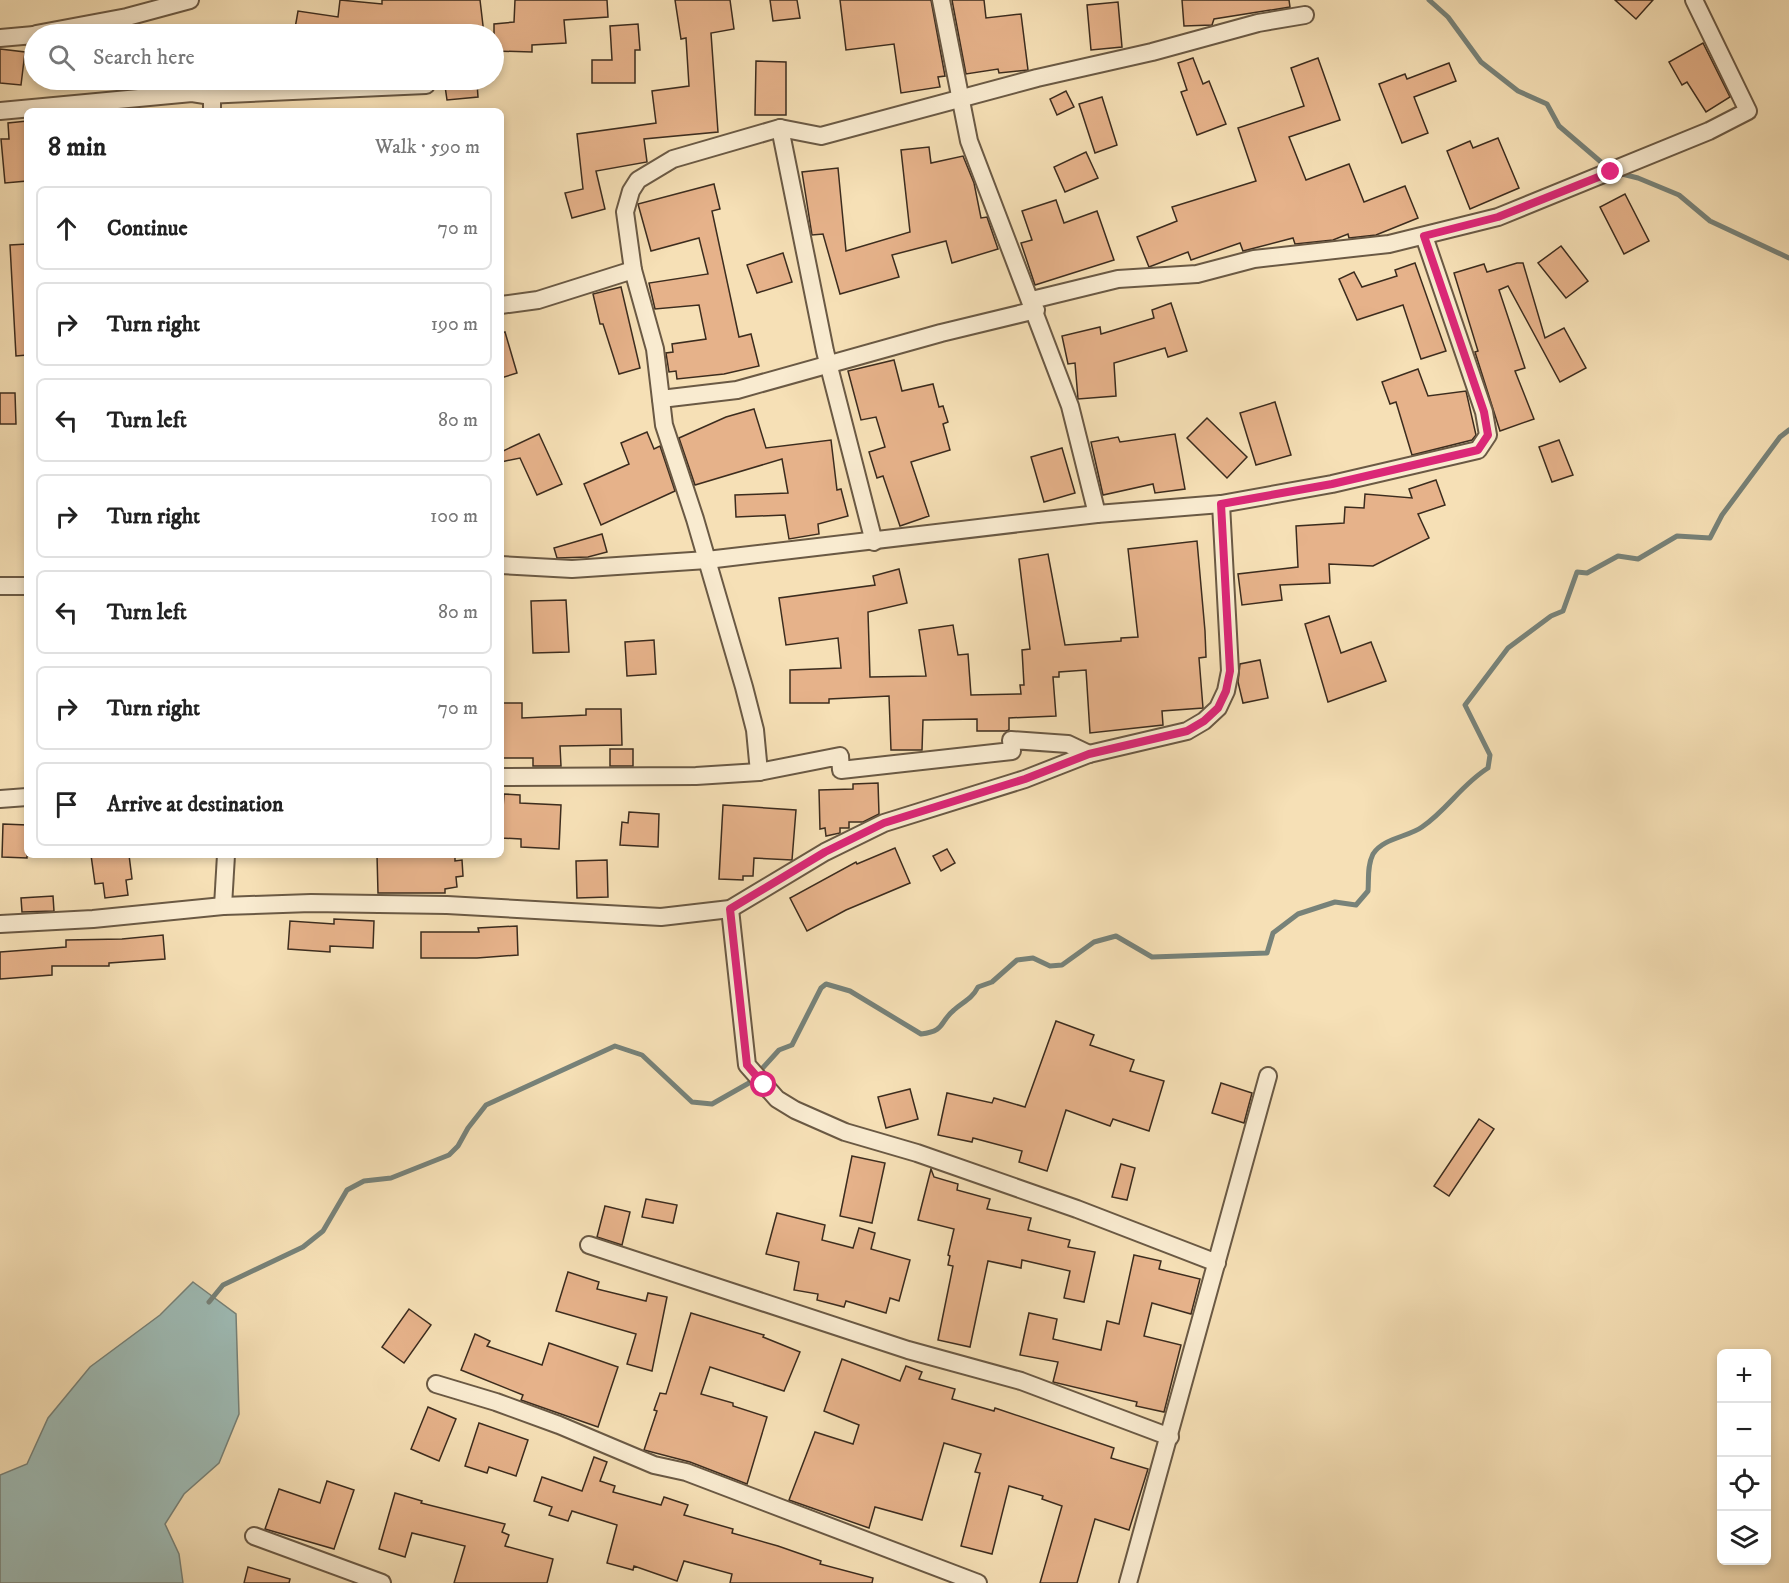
<!DOCTYPE html>
<meta charset="utf-8">
<style>
:root{--surface:#fff;--page:#f6f6f6;--text:#222;--muted:#767676;--line:#e0e0e0}
body{margin:0;font-family:"IM FELL DW Pica",serif;background:var(--page);color:var(--text)}
.controls{position:absolute;right:18px;bottom:18px;display:grid;overflow:hidden;border-radius:9px;box-shadow:0 3px 9px #0003}
.controls button{width:54px;height:54px;display:grid;place-items:center;padding:0;border:0;border-bottom:2px solid var(--line);background:var(--surface);color:var(--text);font:30px sans-serif}
.stop{position:absolute;width:18px;height:18px;margin:-14px;border:4px solid #db2777;border-radius:50%;background:#fff}
.stop.end{background:#db2777;border-color:#fff;box-shadow:0 2px 6px #0008}
.list{margin:0;padding:0;list-style:none}
h2{display:flex;justify-content:space-between;align-items:center;height:78px;margin:0;padding:0 24px;font-size:26px}
h2 small{font-size:20px;font-weight:400;color:var(--muted)}
.list li{display:grid;grid-template-columns:39px 1fr auto;gap:18px;align-items:center;box-sizing:border-box;height:84px;margin:0 12px 12px;padding:0 12px;border:2px solid var(--line);border-radius:9px}
.list b{display:block;font-size:22px;white-space:nowrap}
.list em{font-size:20px;font-style:normal;color:var(--muted)}
.icon{flex:none;width:33px;height:33px;fill:none;stroke:currentColor;stroke-width:2;stroke-linecap:round;stroke-linejoin:round}
.map{position:relative;flex:none;width:1789px;height:1583px;overflow:hidden}
.search{position:absolute;background:var(--surface);box-shadow:0 3px 9px #0003;left:24px;top:24px;width:480px;height:66px;display:flex;align-items:center;gap:15px;box-sizing:border-box;padding:0 21px;border-radius:33px;color:var(--muted);font-size:22px}
.panel{position:absolute;background:var(--surface);box-shadow:0 3px 9px #0003;left:24px;top:108px;width:480px;height:750px;border-radius:9px}
.map>svg:first-child{display:block}
.water{fill:#9ebbb5;stroke:#778279;stroke-width:1.5}
.lines{fill:none;stroke-linecap:round;stroke-linejoin:round}
.stream{stroke:#778279;stroke-width:5}
.building{fill:#e6b28a;stroke:#3c2c1e;stroke-width:1.5}
.minor-casing{stroke:#6a5944;stroke-width:20}
.minor{stroke:#f9ebd0;stroke-width:16}
.route{stroke:#db2777;stroke-width:8}
</style>
<div class="map">
<svg width="1789" height="1583" viewBox="0 0 1789 1583">
<rect width="100%" height="100%" fill="#f6e0b6"/>
<filter id="stains"><feTurbulence type="fractalNoise" baseFrequency=".00333" numOctaves="4"/><feColorMatrix values="0 0 0 0 .2 0 0 0 0 .09 0 0 0 0 .02 0 0 0 .5 -.17"/></filter>
<radialGradient id="worn" r=".72"><stop offset=".6" stop-color="#630" stop-opacity="0"/><stop offset="1" stop-color="#630" stop-opacity=".3"/></radialGradient>
<path class="water" d="M193,1282L236,1314L239,1414L219,1463L184,1494L165,1524L179,1554L183,1583H0V1475L27,1464L48,1418L90,1367L160,1315Z"/>
<g class="lines">
<g class="stream">
<path d="M1429,0L1448,17L1481,62L1518,91L1547,104L1559,126L1608,168"/>
<path d="M1618,173L1638,178L1679,195L1710,221L1789,258"/>
<path d="M209,1302L223,1285L303,1247L323,1231L347,1190L364,1181L391,1178L449,1155L458,1146L468,1128L486,1105L615,1046L642,1055L692,1102L712,1104L749,1083L779,1050L792,1045L821,988L826,984L850,991L921,1034C946,1031 939,1022 954,1010C963,1002 972,999 978,987L992,982L1017,960L1033,958L1050,966L1062,965L1094,942L1116,936L1152,957L1267,953L1273,933L1298,914L1335,902L1356,905L1368,891C1369,879 1367,866 1373,854C1383,838 1408,837 1422,827C1448,809 1461,785 1488,768L1490,755L1465,705L1508,648L1551,616L1563,611L1577,572L1587,573L1618,556L1638,559L1677,536L1710,538L1722,515L1780,437L1789,430"/>
</g>
</g>
<g class="building">
<path d="M340,0L382,4V0H480L484,34H294L298,11L338,17Z"/>
<path d="M515,0H607L608,17L564,20L566,43L532,45V52L494,51V24L514,22Z"/>
<path d="M675,0H730L734,29L711,33L718,132L644,139L647,162L596,171L605,209L572,218L565,193L583,189L577,134L656,123L652,91L689,86L686,38L681,39Z"/>
<path d="M770,0H797L800,18L773,21Z"/>
<path d="M840,0H931L945,76L938,77L940,87L901,93L894,44L846,50Z"/>
<path d="M952,0H984L986,18L1021,14L1028,70L999,73L998,69L966,74Z"/>
<path d="M1182,0H1289L1290,7L1214,19L1212,25L1184,26Z"/>
<path d="M1615,0H1653L1636,19Z"/>
<path d="M1118,2L1122,47L1091,50L1087,5Z"/>
<path d="M638,24L640,50H635V83H592V60H612L610,26Z"/>
<path d="M1703,43L1730,97L1706,112L1687,82L1682,85L1669,62Z"/>
<path d="M0,49L25,52L21,85L0,83Z"/>
<path d="M1193,58L1203,84L1209,81L1226,124L1197,135L1181,92L1187,90L1178,63Z"/>
<path d="M1318,58L1340,120L1289,137L1306,180L1349,164L1364,202L1405,186L1418,218L1376,235L1349,238L1348,234L1333,240L1295,244L1293,238L1243,251L1240,243L1191,260L1188,252L1149,267L1137,237L1177,221L1172,207L1256,181L1238,128L1304,106L1291,68Z"/>
<path d="M756,61L786,62V115H755Z"/>
<path d="M1449,63L1456,81L1414,97L1428,133L1402,143L1379,84L1405,74L1407,79Z"/>
<path d="M477,83L478,97L447,100L445,86Z"/>
<path d="M1066,91L1074,107L1057,115L1050,99Z"/>
<path d="M1102,97L1117,145L1095,153L1079,104Z"/>
<path d="M27,121V181L5,183L1,139H9L8,123Z"/>
<path d="M1498,138L1519,188L1470,209L1447,151L1470,141L1473,148Z"/>
<path d="M929,147L931,163L963,156L974,183L981,218L987,217L998,249L952,263L946,241L892,255L899,277L840,294L823,234L812,235L802,172L838,168L846,251L910,232L901,150Z"/>
<path d="M1086,152L1098,178L1065,192L1054,167Z"/>
<path d="M714,184L720,209L712,211L739,337L751,334L759,366L724,374L677,379L676,371L669,372L666,353L673,352L672,344L706,339L699,305L655,309L649,283L708,274L699,238L651,251L638,204Z"/>
<path d="M1625,194L1649,241L1624,254L1600,207Z"/>
<path d="M1056,200L1064,223L1097,211L1114,260L1035,285L1021,243L1032,240L1022,211Z"/>
<path d="M27,244V355L16,356L10,245Z"/>
<path d="M1561,246L1588,281L1566,298L1538,263Z"/>
<path d="M783,253L792,282L757,293L747,265Z"/>
<path d="M1415,263L1446,351L1421,359L1403,305L1357,320L1339,279L1354,272L1362,287L1397,276L1395,270Z"/>
<path d="M1517,263H1523L1545,338L1564,328L1586,368L1560,382L1508,286L1499,290L1525,368L1515,371L1534,419L1500,431L1475,352L1478,351L1454,273L1484,264L1487,272Z"/>
<path d="M621,287L640,368L619,374L603,324H600L593,294Z"/>
<path d="M1171,303L1187,351L1168,357L1165,348L1114,363L1116,396L1078,399L1075,363L1068,364L1062,336L1100,327L1101,334L1154,318L1152,310Z"/>
<path d="M505,332L517,373L501,378V333Z"/>
<path d="M894,360L902,391L933,384L939,407L943,406L948,422L943,424L950,450L911,462L929,516L900,526L883,476L877,478L869,452L885,447L876,417L861,420L848,371Z"/>
<path d="M1418,369L1428,396L1466,391L1476,435L1472,440L1412,455L1396,402L1390,404L1382,382Z"/>
<path d="M0,393H15L16,424H0Z"/>
<path d="M1275,402L1291,455L1256,465L1240,413Z"/>
<path d="M754,409L766,448L831,440L837,490L841,489L848,516L818,524L819,534L789,539L785,515L736,517L735,495L788,493L782,459L695,485L679,438L726,417Z"/>
<path d="M1207,418L1247,457L1227,478L1187,438Z"/>
<path d="M647,432L654,449L660,446L675,491L601,525L584,484L629,464L621,443Z"/>
<path d="M539,434L562,484L537,495L520,458L501,462V452Z"/>
<path d="M1175,434L1185,489L1155,493L1153,484L1103,495L1091,442L1118,437L1120,442Z"/>
<path d="M1559,440L1573,475L1552,482L1539,447Z"/>
<path d="M1062,448L1075,493L1044,502L1031,457Z"/>
<path d="M1436,480L1445,505L1418,514L1429,538L1373,566L1329,564L1330,583L1280,585L1282,600L1242,605L1238,574L1298,567L1296,526L1344,523L1345,507L1364,508L1365,494L1412,498L1409,489Z"/>
<path d="M602,534L607,552L588,557L557,558L554,548Z"/>
<path d="M1197,541L1205,631L1206,657L1199,658L1203,708L1162,711L1163,725L1090,733L1086,670L1059,672V677H1053L1056,716L1009,718V730L1006,731H977V719L923,720L922,750H891L889,696L829,699V703H790V670L841,668L838,638L786,645L779,598L875,585L873,576L899,569L907,603L868,612L870,677L926,676L919,630L953,625L958,655L968,654L971,695L1021,694L1020,685H1024L1022,650L1030,649L1019,559L1048,554L1065,645L1121,641V638L1138,637L1128,549Z"/>
<path d="M566,600L569,652L533,653L531,601Z"/>
<path d="M1329,616L1341,653L1371,642L1386,681L1328,702L1305,624Z"/>
<path d="M654,640L656,674L627,676L625,642Z"/>
<path d="M1260,660L1268,698L1243,703L1238,682L1240,664Z"/>
<path d="M501,703H522V718L586,715V709H621L622,745L560,746L561,766H533V758H501Z"/>
<rect x="610" y="749" width="23" height="17"/>
<path d="M878,783L879,814L863,822H849V828H840V833L826,836L825,828L820,829L819,790L853,789V784Z"/>
<path d="M504,794L520,795V803L561,805L559,849L521,847V839L501,838Z"/>
<path d="M723,805L796,810L792,860L754,858L753,876H743V880L719,879Z"/>
<path d="M629,812L659,814L658,847L620,845L622,822L628,823Z"/>
<path d="M3,824L27,825V858L2,857Z"/>
<path d="M895,848L910,883L846,910L807,931L790,898L856,862L857,864Z"/>
<path d="M947,849L955,863L941,871L933,856Z"/>
<path d="M91,855H129L132,879L126,880L128,895L105,898L103,883L95,884Z"/>
<path d="M377,855H455V861L462,860L463,876L456,877L457,887L445,889V893H378Z"/>
<path d="M607,860L608,897L577,898L576,861Z"/>
<path d="M53,896L54,911L22,912L21,898Z"/>
<path d="M334,919L374,921L373,948L330,946V952L288,949L290,921L334,924Z"/>
<path d="M517,926L518,955L477,958H421V932H479L478,928Z"/>
<path d="M163,935L165,959L109,963V966H52V975L0,979V952L66,947V940L122,939Z"/>
<path d="M1056,1021L1094,1035L1090,1045L1134,1060L1130,1071L1164,1081L1149,1131L1113,1119L1110,1126L1066,1110L1047,1171L1019,1162L1022,1151L973,1138L972,1142L938,1135L947,1093L992,1103L994,1098L1025,1107Z"/>
<path d="M1221,1083L1252,1093L1244,1123L1212,1113Z"/>
<path d="M910,1089L918,1119L886,1128L878,1097Z"/>
<path d="M1479,1119L1494,1129L1449,1196L1434,1186Z"/>
<path d="M852,1156L885,1163L872,1223L840,1216Z"/>
<path d="M1121,1164L1135,1168L1127,1200L1112,1197Z"/>
<path d="M931,1169L934,1177L958,1184L957,1190L990,1199L987,1209L1031,1218L1028,1230L1070,1240L1068,1247L1095,1252L1084,1302L1064,1298L1070,1271L1022,1260L1021,1268L988,1261L970,1347L938,1340L953,1266L948,1265L950,1256L948,1255L954,1229L918,1220Z"/>
<path d="M646,1199L677,1205L673,1223L642,1217Z"/>
<path d="M605,1206L630,1212L622,1245L597,1237Z"/>
<path d="M777,1213L825,1225L822,1240L853,1248L859,1228L875,1233L871,1249L910,1260L899,1301L890,1298L886,1313L846,1301L844,1307L817,1300L818,1294L794,1290L799,1262L766,1254Z"/>
<path d="M1134,1255L1161,1261L1159,1269L1200,1279L1191,1314L1152,1303L1144,1336L1181,1345L1164,1412L1136,1406L1137,1402L1053,1382L1058,1362L1020,1355L1029,1313L1057,1319L1053,1339L1101,1350L1107,1321L1119,1324Z"/>
<path d="M568,1272L599,1282L597,1289L646,1301L648,1293L667,1297L652,1371L627,1364L636,1334L556,1311Z"/>
<path d="M409,1309L431,1325L404,1363L382,1347Z"/>
<path d="M691,1313L764,1335L763,1337L800,1352L784,1391L710,1367L701,1394L733,1403V1406L767,1417L747,1484L690,1462L644,1450L657,1411L654,1410L660,1393L666,1394Z"/>
<path d="M475,1334L490,1341L487,1346L542,1365L549,1343L618,1367L598,1427L521,1400L523,1395L461,1370Z"/>
<path d="M842,1359L900,1381L906,1366L922,1372L919,1379L955,1389L952,1399L994,1411L995,1408L1114,1448L1111,1458L1148,1469L1129,1530L1095,1519L1077,1583H1040L1062,1506L1042,1499L1043,1496L1009,1486L992,1554L961,1546L980,1473L975,1472L981,1454L944,1443L922,1520L875,1507L869,1528L789,1500L815,1432L853,1444L859,1425L824,1411Z"/>
<path d="M428,1407L456,1419L439,1461L411,1449Z"/>
<path d="M479,1423L528,1440L516,1476L489,1467L487,1473L465,1466Z"/>
<path d="M594,1457L607,1462L600,1481L615,1486L613,1492L661,1505L664,1497L688,1505L684,1515L733,1529L732,1533L778,1546L821,1561L820,1564L873,1578L872,1583H730L732,1574L684,1561L677,1581L634,1566L633,1570L607,1563L617,1525L572,1511L568,1521L549,1515L552,1507L534,1501L542,1477L582,1491Z"/>
<path d="M327,1481L354,1490L334,1549L265,1529L279,1489L320,1503Z"/>
<path d="M395,1493L422,1501L421,1503L505,1524L502,1532L509,1535L505,1546L553,1559L547,1583H454L465,1546L412,1533L405,1557L379,1549Z"/>
<path d="M248,1567L290,1579L289,1583H244Z"/>
</g>
<g class="lines">
<defs>
<g id="minor">
<path d="M941,0L969,141L1070,406L1097,514"/>
<path d="M36,34L127,17L190,0"/>
<path d="M0,38L34,35"/>
<path d="M212,94V111"/>
<path d="M0,111L192,93L205,95L426,85"/>
<path d="M780,128L825,351L874,542"/>
<path d="M1032,300L1118,279L1197,274L1254,259L1389,244L1498,217L1709,131L1748,111L1694,0"/>
<path d="M501,305L538,300L633,270"/>
<path d="M661,399L737,390L941,333L1036,310"/>
<path d="M501,565L572,569L707,560L1097,514L1221,504L1332,484L1478,450L1488,435L1484,412L1424,236"/>
<path d="M0,586H27"/>
<path d="M759,772L755,730L744,687L695,519L664,425L655,349L633,270L625,212L631,191L638,180L673,159L780,128L821,136L1037,78L1152,52L1258,23L1305,15"/>
<path d="M501,777L696,776L759,772L840,756L841,770L1012,751L1011,740L1068,744L1089,754"/>
<path d="M0,799L27,797"/>
<path d="M223,906L226,855"/>
<path d="M730,909L747,1065L777,1099L795,1110L845,1132L917,1153L1077,1209L1217,1263"/>
<path d="M0,924L93,919L223,906L311,903L447,905L661,917L730,909L825,852L884,823L1025,779L1089,754L1187,731L1204,721L1218,708L1226,691L1230,671L1221,504"/>
<path d="M589,1245L908,1350L1021,1381L1170,1437"/>
<path d="M436,1384L496,1402L559,1425L654,1465L686,1472L978,1583"/>
<path d="M254,1536L382,1583"/>
<path d="M1128,1583L1268,1076"/>
</g>
</defs>
<use href="#minor" class="minor-casing"/>
<use href="#minor" class="minor"/>
</g>
<g class="lines">
<path class="route" d="M764,1085L747,1065L730,909L825,852L884,823L1025,779L1089,754L1187,731L1204,721L1218,708L1226,691L1230,671L1221,504L1332,484L1478,450L1488,435L1484,412L1424,236L1498,217L1611,172"/>
</g>
<rect width="100%" height="100%" filter="url(#stains)"/>
<rect width="100%" height="100%" fill="url(#worn)"/>
</svg>
<div class="controls">
<button>+</button>
<button>−</button>
<button><svg class="icon" aria-label="locate" viewBox="0 0 24 24"><circle cx="12" cy="12" r="6"/><path d="M12 2v4M12 18v4M2 12h4M18 12h4"/></svg></button>
<button><svg class="icon" aria-label="layers" viewBox="0 0 24 24"><path d="M12 4l9 5-9 5-9-5zM3 14l9 5 9-5"/></svg></button>
</div>
<div class="stop" style="left:764px;top:1085px"></div>
<div class="stop end" style="left:1611px;top:172px"></div>
<div class="search"><svg class="icon" aria-label="search" viewBox="0 0 24 24"><circle cx="10" cy="10" r="6"/><path d="M15 15l6 6"/></svg>Search here</div>
<section class="panel">
<h2>8 min<small>Walk · 590 m</small></h2>
<ul class="list">
<li><svg class="icon" aria-label="ahead" viewBox="0 0 24 24"><path d="M12 20V5M6 11l6-6 6 6"/></svg><div><b>Continue</b></div><em>70 m</em></li>
<li><svg class="icon" aria-label="right" viewBox="0 0 24 24"><path d="M7 20v-9h11M14 6l5 5-5 5"/></svg><div><b>Turn right</b></div><em>190 m</em></li>
<li><svg class="icon" aria-label="left" viewBox="0 0 24 24"><path d="M17 20v-9H6M10 6l-5 5 5 5"/></svg><div><b>Turn left</b></div><em>80 m</em></li>
<li><svg class="icon" aria-label="right" viewBox="0 0 24 24"><path d="M7 20v-9h11M14 6l5 5-5 5"/></svg><div><b>Turn right</b></div><em>100 m</em></li>
<li><svg class="icon" aria-label="left" viewBox="0 0 24 24"><path d="M17 20v-9H6M10 6l-5 5 5 5"/></svg><div><b>Turn left</b></div><em>80 m</em></li>
<li><svg class="icon" aria-label="right" viewBox="0 0 24 24"><path d="M7 20v-9h11M14 6l5 5-5 5"/></svg><div><b>Turn right</b></div><em>70 m</em></li>
<li><svg class="icon" aria-label="arrive" viewBox="0 0 24 24"><path d="M6 21V4h12l-3 4 3 4H6"/></svg><div><b>Arrive at destination</b></div></li>
</ul>
</section>
</div>
